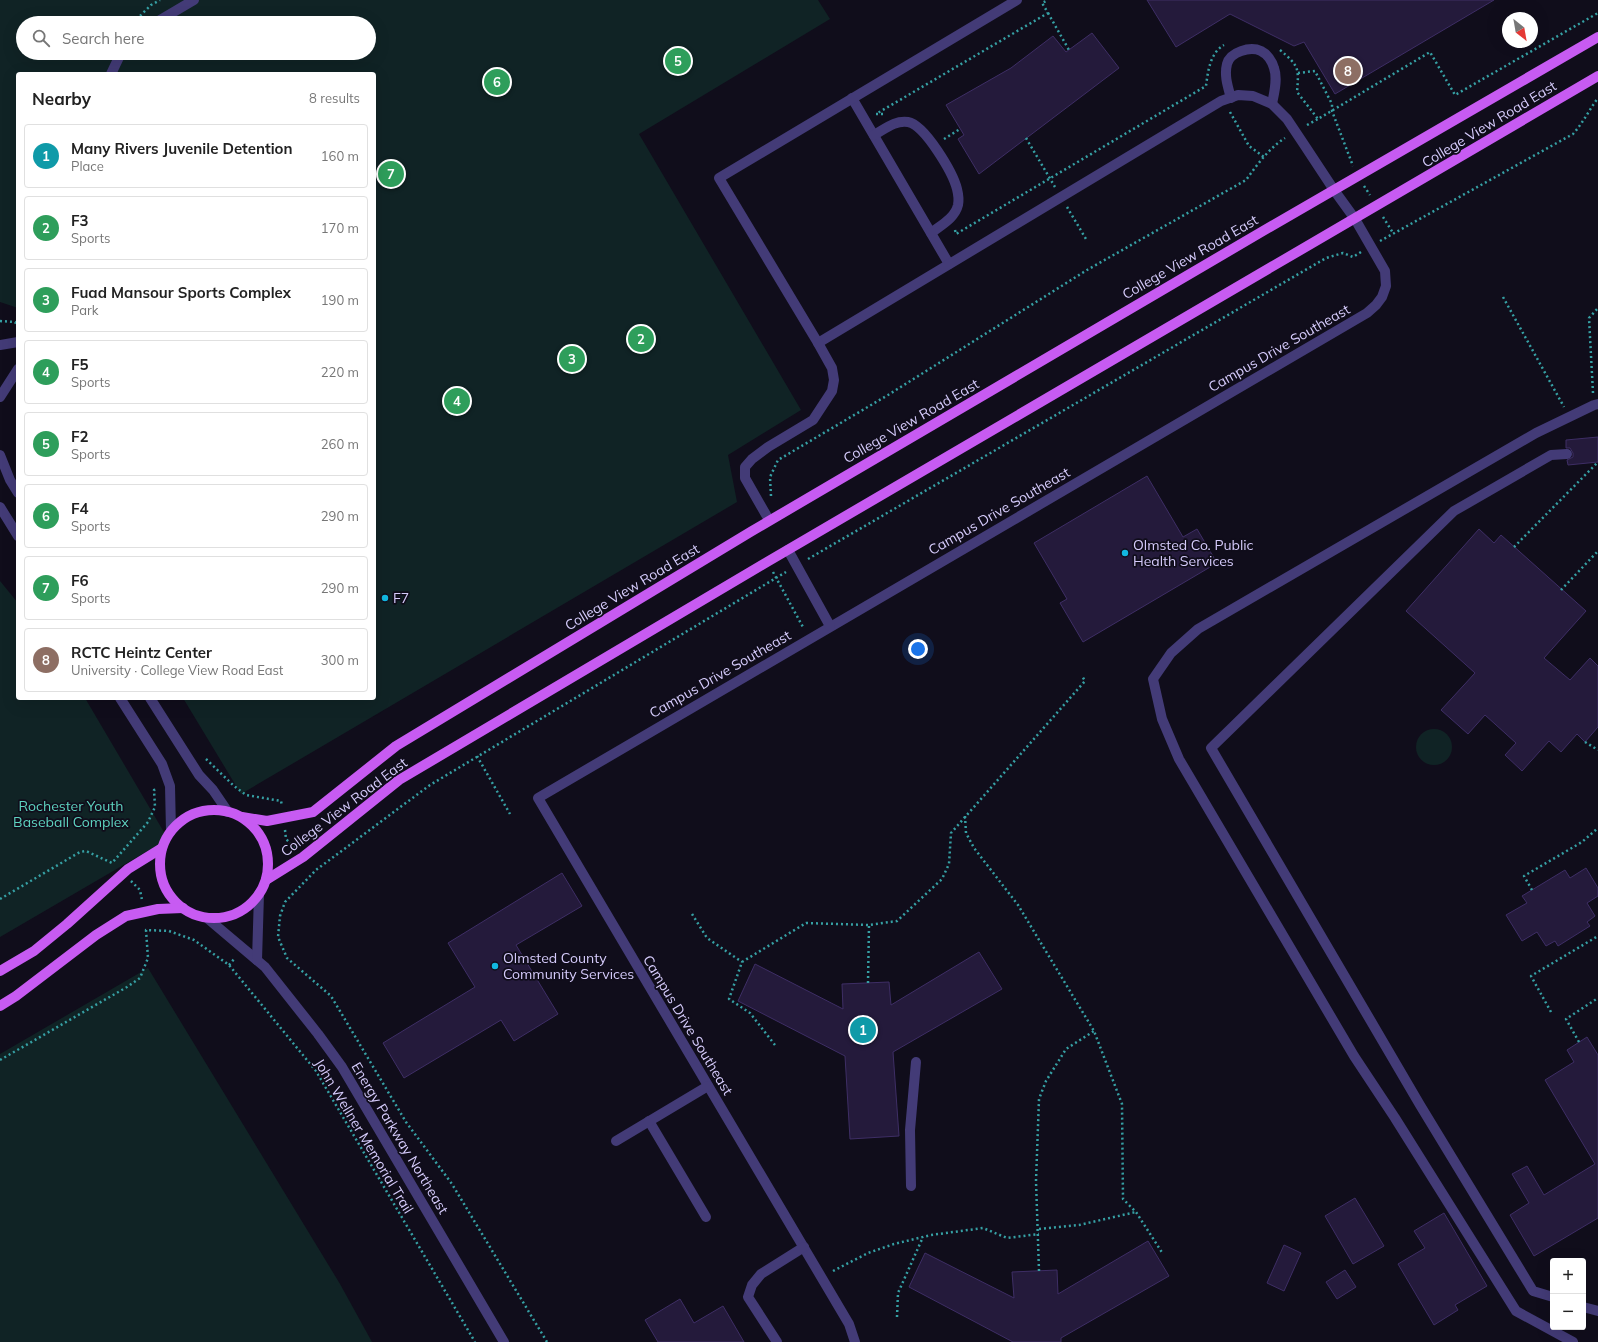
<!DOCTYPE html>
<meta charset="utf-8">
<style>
:root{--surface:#fff;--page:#f6f6f6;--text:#222;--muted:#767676;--line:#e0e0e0;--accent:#0f766e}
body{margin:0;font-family:Mulish,sans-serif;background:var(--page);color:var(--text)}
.controls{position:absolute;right:12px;bottom:12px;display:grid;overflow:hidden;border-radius:4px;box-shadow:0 4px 16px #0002}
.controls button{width:36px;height:36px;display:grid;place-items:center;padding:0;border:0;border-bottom:1px solid var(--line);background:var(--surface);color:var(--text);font:20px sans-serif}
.compass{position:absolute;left:1502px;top:12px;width:36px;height:36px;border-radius:50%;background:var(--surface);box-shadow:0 4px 16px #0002;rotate:149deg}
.you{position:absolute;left:918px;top:649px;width:14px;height:14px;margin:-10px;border:3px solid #fff;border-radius:50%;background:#1a73e8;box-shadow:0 0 0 6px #1a73e833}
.badge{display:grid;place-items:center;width:26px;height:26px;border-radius:50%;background:var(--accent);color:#fff;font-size:13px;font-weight:700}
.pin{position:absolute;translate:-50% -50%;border:2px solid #fff;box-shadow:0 1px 4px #0006}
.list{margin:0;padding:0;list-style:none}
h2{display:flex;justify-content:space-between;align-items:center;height:52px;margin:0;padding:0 16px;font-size:17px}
h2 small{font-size:13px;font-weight:400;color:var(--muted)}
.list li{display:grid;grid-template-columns:26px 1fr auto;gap:12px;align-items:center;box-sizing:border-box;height:64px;margin:0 8px 8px;padding:0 8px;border:1px solid var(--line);border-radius:4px}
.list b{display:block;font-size:15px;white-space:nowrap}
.list p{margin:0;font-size:13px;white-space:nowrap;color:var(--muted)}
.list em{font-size:13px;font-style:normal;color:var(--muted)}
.icon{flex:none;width:22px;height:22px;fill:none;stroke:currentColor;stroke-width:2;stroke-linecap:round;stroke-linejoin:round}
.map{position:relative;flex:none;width:1598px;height:1342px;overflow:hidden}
.search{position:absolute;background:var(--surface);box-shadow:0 4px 16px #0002;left:16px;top:16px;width:360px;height:44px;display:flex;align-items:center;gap:10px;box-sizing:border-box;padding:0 14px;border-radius:22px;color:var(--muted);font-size:15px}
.panel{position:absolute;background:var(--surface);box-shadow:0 4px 16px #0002;left:16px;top:72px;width:360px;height:628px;border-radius:4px}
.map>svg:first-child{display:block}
.green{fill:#102325;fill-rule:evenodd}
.building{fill:#241a3b;stroke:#3e2e65}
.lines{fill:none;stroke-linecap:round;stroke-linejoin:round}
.path{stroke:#36a0a4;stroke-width:2.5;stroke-dasharray:2 3;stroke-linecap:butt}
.minor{stroke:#433b77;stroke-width:10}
.major{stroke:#c75bf2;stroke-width:10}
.poi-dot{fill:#12b8e0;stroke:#100d1b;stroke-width:1.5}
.labels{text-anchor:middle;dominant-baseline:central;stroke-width:3.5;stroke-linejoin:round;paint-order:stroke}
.street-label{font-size:14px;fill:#d5cbfb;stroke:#100d1b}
.poi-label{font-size:14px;fill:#d5cbfb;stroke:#100d1b;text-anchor:start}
.park-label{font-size:14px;fill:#5ed4c1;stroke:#100d1b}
</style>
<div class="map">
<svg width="1598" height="1342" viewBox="0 0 1598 1342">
<rect width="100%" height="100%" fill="#100d1b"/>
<g class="green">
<path d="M0,0H818L830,19L639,134L801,410L728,455L737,502L241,794L183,698H374V74H18V308L0,302ZM23,23H369V53H23Z"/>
<path d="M0,581L18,603V698H85L168,839L0,937Z"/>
<circle cx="1434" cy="747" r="18"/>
<path d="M148,968L340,1284L372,1342H0V1054Z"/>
</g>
<g class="building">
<path d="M1147,0H1494L1335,94L1304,42L1294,46L1230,14L1176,47Z"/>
<path d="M1092,33L1119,68L979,174L958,139L964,135L946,105L1011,68L1053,36L1066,52Z"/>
<path d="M1598,437V462L1568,465L1567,460L1573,457V453L1570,448H1566V440Z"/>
<path d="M1147,476L1183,537L1197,529L1217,563L1083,642L1060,603L1067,599L1034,543Z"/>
<path d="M1479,529L1494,543L1501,535L1586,611L1544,658L1570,680L1590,658L1598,666V727L1585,742L1577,734L1561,752L1549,741L1522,771L1505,755L1516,743L1485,715L1468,734L1441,710L1475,673L1406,611Z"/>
<path d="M1586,868L1598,888V896L1587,903L1595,916L1587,922L1590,926L1558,946L1555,941L1546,946L1537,932L1522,941L1506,915L1527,903L1522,896L1565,870L1570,878Z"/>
<path d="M562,873L582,906L516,945L558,1014L514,1041L501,1020L404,1078L383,1043L475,987L448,943Z"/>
<path d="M979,952L1002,989L893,1052L899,1136L850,1139L845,1056L738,1001L755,964L843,1009L842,984L889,982L891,1005Z"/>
<path d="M1587,1037L1598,1055V1218L1534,1256L1510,1215L1529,1203L1512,1174L1527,1166L1544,1195L1595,1164L1545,1080L1574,1062L1567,1050Z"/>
<path d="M1355,1198L1384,1246L1353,1264L1325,1216Z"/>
<path d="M1444,1213L1487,1286L1455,1305L1458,1310L1434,1325L1398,1264L1425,1248L1414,1231Z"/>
<path d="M1148,1241L1169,1276L1061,1338V1342H1013L909,1287L925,1253L1014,1298L1012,1272L1057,1270L1058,1294Z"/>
<path d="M1284,1245L1301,1253L1284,1291L1267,1283Z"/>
<path d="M1345,1270L1356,1287L1337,1299L1326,1282Z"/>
<path d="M680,1299L694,1323L723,1306L744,1342H658L645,1320Z"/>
</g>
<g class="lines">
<g class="path">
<path d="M1048,13L1069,50"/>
<path d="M133,23L151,5L160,0"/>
<path d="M1280,50C1299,66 1299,68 1297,92L1318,119L1430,52L1455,95L1598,13"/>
<path d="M1298,73L1315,71L1332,104V111L1353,166"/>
<path d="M1230,112L1249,146L1264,157"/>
<path d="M883,114H876L1048,13L1042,3L1048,0"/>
<path d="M1307,125L1318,119"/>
<path d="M1026,138L1055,187"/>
<path d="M944,139L960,129"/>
<path d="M1364,186L1370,195"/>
<path d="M1067,207L1086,239"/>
<path d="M1383,217L1393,233"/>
<path d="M955,230L956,234L1206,86C1208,71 1210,53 1224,45"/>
<path d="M1380,241L1573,134C1583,123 1589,110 1598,98"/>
<path d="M1503,297L1564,407"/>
<path d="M0,321L15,322L18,327"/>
<path d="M1593,393L1589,318L1598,308"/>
<path d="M771,496L770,477L778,460L888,395L1087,270L1246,180C1257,165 1269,148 1285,138"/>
<path d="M1514,547L1598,462"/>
<path d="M808,559L1326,258L1343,253L1353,257L1361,252"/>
<path d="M773,572L804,629"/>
<path d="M1561,590L1598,551"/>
<path d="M1585,742L1598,750"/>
<path d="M477,756L510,814"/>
<path d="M206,759L234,786L246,795L281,801L282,806"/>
<path d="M965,816L966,833L974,848L1018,905L1094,1031L1122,1104L1123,1199L1136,1212L1163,1254"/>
<path d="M285,830L286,839L295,848"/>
<path d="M131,881L140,890L142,900"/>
<path d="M1532,890L1524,876L1582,842L1598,828"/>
<path d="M0,899L80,852L86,851L112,863L148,822L155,807L154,790L158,789"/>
<path d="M692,914L707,938L742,962"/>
<path d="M229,965L235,958"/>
<path d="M868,983L869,925"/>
<path d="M1551,1012L1531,976L1598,936"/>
<path d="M1579,1042L1566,1019L1598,998"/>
<path d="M775,1045L750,1013L729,999L742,962L806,923L869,925L897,921L942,879L949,864L951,833L1085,681L1082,676"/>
<path d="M0,1060L127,987L140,978L148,958L146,930L169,931L194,940L229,965L316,1071L475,1342"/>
<path d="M1039,1229L1079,1225L1136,1212"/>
<path d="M833,1271L868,1253L894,1244L931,1235L983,1228L1007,1238L1039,1234"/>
<path d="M1039,1271L1036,1181L1039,1099L1046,1081L1066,1049L1094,1031"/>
<path d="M897,1317L898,1293L923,1237"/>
<path d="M547,1342L452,1184L406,1122L331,996L287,958L278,937L280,916L285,902L316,870L430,785L786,572"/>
</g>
<g class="minor">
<path d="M155,23L194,0"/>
<path d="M111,74L121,53"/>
<path d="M852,98L949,264"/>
<path d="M1231,98C1228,87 1224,76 1227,64C1230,52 1250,46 1261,51C1267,54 1272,61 1274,68C1278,79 1274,93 1272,104"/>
<path d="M874,135C885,129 895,120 908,122C925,125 953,173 957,189C958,193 959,200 958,205C955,218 941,225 931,233"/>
<path d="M818,343L1221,101L1238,95L1253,96L1272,104L1287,119L1305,146L1334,190L1355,219L1385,271L1386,286L1382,297L1376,305L1367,313L538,798L849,1324L855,1342"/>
<path d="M0,345L18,342"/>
<path d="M0,397L18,369"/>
<path d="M0,455L10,480L18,493"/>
<path d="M0,507L18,536"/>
<path d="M769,520L745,478V467L752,459L768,447L813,420L832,391L834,380L832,368L818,343L719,178L1017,0"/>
<path d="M788,550L830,626"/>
<path d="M120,698L162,764L170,786L171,831"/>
<path d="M150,698L199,775L213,790L228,812"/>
<path d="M207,918L265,967L318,1034L342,1067L504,1342"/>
<path d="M257,960L259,894"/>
<path d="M649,1121L706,1217"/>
<path d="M616,1141L708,1086"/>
<path d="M911,1186L910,1130L916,1062"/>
<path d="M1553,1297L1533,1291L1420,1105L1211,748L1454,511L1551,455L1567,454"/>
<path d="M1583,1307L1598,1311"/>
<path d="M777,1342L748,1297L752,1285L761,1274L804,1247"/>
<path d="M1573,1342L1516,1311L1395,1118L1354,1056L1179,759L1162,719L1153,679L1171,653L1198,629L1536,433L1594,405L1598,404"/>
</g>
<g class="major">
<circle cx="214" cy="864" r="54"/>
<path d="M242,817L267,821L313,812L396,746L752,531L1263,231L1598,37"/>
<path d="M266,880L303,857L399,780L767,562L1598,76"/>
<path d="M0,971L34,951L67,924L128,869L162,848"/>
<path d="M0,1006L16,996L96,935L126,916L158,909L183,908"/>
</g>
</g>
<g class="poi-dot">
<circle cx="1125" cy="553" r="4"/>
<circle cx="385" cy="598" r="4"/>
<circle cx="495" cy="966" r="4"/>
</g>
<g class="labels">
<g class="street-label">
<text transform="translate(1489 124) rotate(-31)">College View Road East</text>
<text transform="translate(1190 257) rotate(-30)">College View Road East</text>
<text transform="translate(1279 348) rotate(-30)">Campus Drive Southeast</text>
<text transform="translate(911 421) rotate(-30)">College View Road East</text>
<text transform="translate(999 511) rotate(-30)">Campus Drive Southeast</text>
<text transform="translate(632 587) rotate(-31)">College View Road East</text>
<text transform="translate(720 674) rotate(-30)">Campus Drive Southeast</text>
<text transform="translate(344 807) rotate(-37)">College View Road East</text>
<text transform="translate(688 1025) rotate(59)">Campus Drive Southeast</text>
<text transform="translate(364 1136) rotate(59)">John Wellner Memorial Trail</text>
<text transform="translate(400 1138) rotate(59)">Energy Parkway Northeast</text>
</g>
<g class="poi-label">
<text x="1133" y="545">Olmsted Co. Public<tspan x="1133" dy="16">Health Services</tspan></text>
<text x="393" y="598">F7</text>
<text x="503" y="958">Olmsted County<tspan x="503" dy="16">Community Services</tspan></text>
</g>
<g class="park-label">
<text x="71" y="806">Rochester Youth<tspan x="71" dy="16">Baseball Complex</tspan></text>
</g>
</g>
</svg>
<div class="controls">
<button>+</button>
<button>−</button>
</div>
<svg class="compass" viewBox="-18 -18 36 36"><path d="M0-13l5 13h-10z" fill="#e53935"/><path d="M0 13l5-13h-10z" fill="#767676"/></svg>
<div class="you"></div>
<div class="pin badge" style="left:863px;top:1030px;background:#0f9aa8">1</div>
<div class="pin badge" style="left:641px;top:339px;background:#2e9e5b">2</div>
<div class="pin badge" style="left:572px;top:359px;background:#2e9e5b">3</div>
<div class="pin badge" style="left:457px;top:401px;background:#2e9e5b">4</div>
<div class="pin badge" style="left:678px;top:61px;background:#2e9e5b">5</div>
<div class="pin badge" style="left:497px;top:82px;background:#2e9e5b">6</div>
<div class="pin badge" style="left:391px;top:174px;background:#2e9e5b">7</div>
<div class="pin badge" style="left:1348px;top:71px;background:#8d6e63">8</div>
<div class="search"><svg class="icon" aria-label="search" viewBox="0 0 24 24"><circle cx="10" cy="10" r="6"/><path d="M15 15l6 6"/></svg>Search here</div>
<section class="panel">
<h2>Nearby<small>8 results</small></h2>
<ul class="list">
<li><span class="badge" style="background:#0f9aa8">1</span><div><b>Many Rivers Juvenile Detention</b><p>Place</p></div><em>160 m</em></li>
<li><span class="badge" style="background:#2e9e5b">2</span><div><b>F3</b><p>Sports</p></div><em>170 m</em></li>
<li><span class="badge" style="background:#2e9e5b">3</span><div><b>Fuad Mansour Sports Complex</b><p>Park</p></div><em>190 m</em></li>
<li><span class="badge" style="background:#2e9e5b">4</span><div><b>F5</b><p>Sports</p></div><em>220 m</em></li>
<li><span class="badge" style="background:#2e9e5b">5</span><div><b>F2</b><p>Sports</p></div><em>260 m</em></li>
<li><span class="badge" style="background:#2e9e5b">6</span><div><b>F4</b><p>Sports</p></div><em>290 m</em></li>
<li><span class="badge" style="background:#2e9e5b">7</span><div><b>F6</b><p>Sports</p></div><em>290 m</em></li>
<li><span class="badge" style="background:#8d6e63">8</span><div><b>RCTC Heintz Center</b><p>University · College View Road East</p></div><em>300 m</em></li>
</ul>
</section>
</div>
